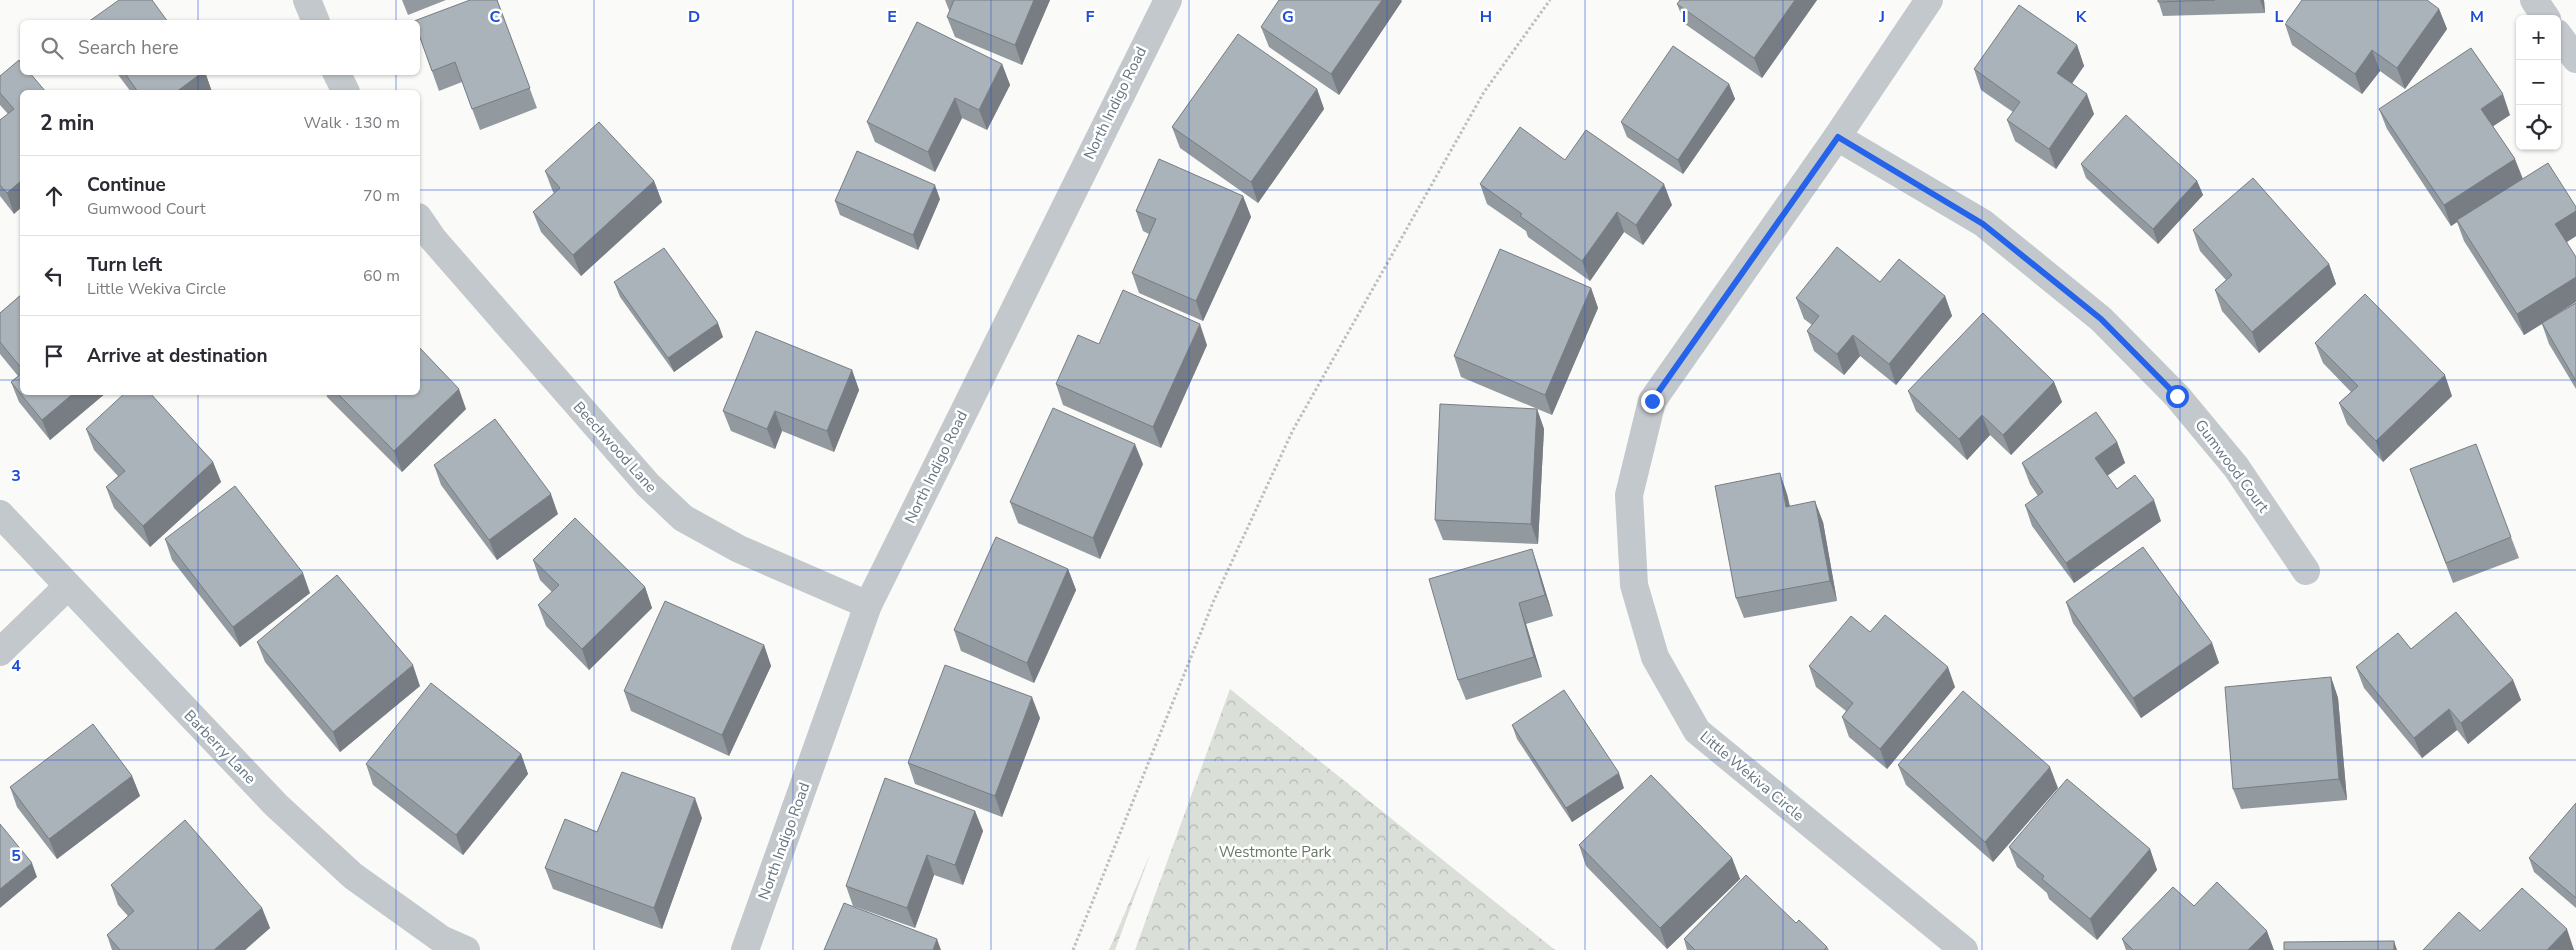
<!DOCTYPE html>
<meta charset="utf-8">
<style>
:root{--surface:#fff;--page:#f2f2f3;--text:#2b2b33;--muted:#7c7c81;--line:#e1e1e2}
body{margin:0;font-family:"Nunito Sans",sans-serif;background:var(--page);color:var(--text)}
.controls{position:absolute;right:15px;top:15px;display:grid;overflow:hidden;border-radius:8px;box-shadow:0 1px 4px #0004}
.controls button{width:45px;height:45px;display:grid;place-items:center;padding:0;border:0;border-bottom:1px solid var(--line);background:var(--surface);color:var(--text);font:25px sans-serif}
.stop{position:absolute;width:15px;height:15px;margin:-11px;border:4px solid #2563eb;border-radius:50%;background:#fff}
.stop.end{background:#2563eb;border-color:#fff;box-shadow:0 1px 5px #0008}
.list{margin:0;padding:0;list-style:none}
h2{display:flex;justify-content:space-between;align-items:center;height:65px;margin:0;padding:0 20px;font-size:21px}
h2 small{font-size:16px;font-weight:400;color:var(--muted)}
.list li{display:grid;grid-template-columns:32px 1fr auto;gap:15px;align-items:center;box-sizing:border-box;height:80px;padding:0 20px;border-top:1px solid var(--line)}
.list b{display:block;font-size:19px;white-space:nowrap}
.list p{margin:0;font-size:16px;white-space:nowrap;color:var(--muted)}
.list em{font-size:16px;font-style:normal;color:var(--muted)}
.icon{flex:none;width:28px;height:28px;fill:none;stroke:currentColor;stroke-width:2;stroke-linecap:round;stroke-linejoin:round}
.map{position:relative;flex:none;width:2576px;height:950px;overflow:hidden}
.search{position:absolute;background:var(--surface);box-shadow:0 1px 4px #0004;left:20px;top:20px;width:400px;height:55px;display:flex;align-items:center;gap:12px;box-sizing:border-box;padding:0 18px;border-radius:8px;color:var(--muted);font-size:19px}
.panel{position:absolute;background:var(--surface);box-shadow:0 1px 4px #0004;left:20px;top:90px;width:400px;height:305px;border-radius:8px}
.map>svg:first-child{display:block}
.forest{fill:url(#forest-crowns)}
.lines{fill:none;stroke-linecap:round;stroke-linejoin:round}
.path{stroke:#bbbfc2;stroke-width:3;stroke-dasharray:2.5 2.5;stroke-linecap:butt}
.street{stroke:#c3c8cc;stroke-width:28}
.wall{fill:#929a9f}
.shaded-wall{fill:#777d82}
.building{fill:#aab3b9;stroke:#777d82}
.route{stroke:#2563eb;stroke-width:6}
.grid{fill:none;stroke:#1d4ed8;stroke-width:1;stroke-opacity:0.55}
.labels{text-anchor:middle;dominant-baseline:central;stroke-width:5;stroke-linejoin:round;paint-order:stroke}
.street-label{font-size:15px;fill:#657683;stroke:#fff}
.park-label{font-size:15px;fill:#687a64;stroke:#fff}
.grid-label{font-size:16px;text-anchor:middle;font-weight:bold;fill:#1d4ed8;stroke:#fff;stroke-width:5;stroke-linejoin:round;paint-order:stroke}
</style>
<div class="map">
<svg width="2576" height="950" viewBox="0 0 2576 950">
<defs>
<pattern id="forest-crowns" width="20" height="18" patternUnits="userSpaceOnUse" patternTransform="scale(1.25)"><rect width="20" height="18" fill="#dadfd7"/><path d="M2 6a3 3 0 1 1 6 0M12 15a3 3 0 1 1 6 0" fill="none" stroke="#b4b9b4"/></pattern>
</defs>
<rect width="100%" height="100%" fill="#fafaf8"/>
<g class="forest">
<path d="M1230,689L1555,950H1135Z"/>
<path d="M1151,852L1115,950H1109Z"/>
</g>
<g class="lines">
<path class="path" d="M1073,950L1214,600L1293,430L1484,92L1550,0"/>
<g class="street">
<path d="M307,0L316,22"/>
<path d="M1929,0L1837,137L1652,401L1629,495L1634,585L1655,657L1697,731L1964,950"/>
<path d="M2534,0L2547,19"/>
<path d="M2557,33L2576,59"/>
<path d="M336,72L346,92"/>
<path d="M1837,137L1983,223L2101,319L2177,396L2236,467L2306,571"/>
<path d="M418,217L433,239L648,485L683,518L739,549L868,605"/>
<path d="M0,514L276,805L353,876L441,939L466,950"/>
<path d="M0,652L67,587"/>
<path d="M745,950L868,605L1168,0"/>
</g>
</g>
<g class="wall">
<path d="M402,0H446L408,15Z"/>
<path d="M497,0L537,108L480,130L462,82L439,91L418,32Z"/>
<path d="M945,0H1050L1022,65L955,37L947,17L950,11L949,10Z"/>
<path d="M1817,0L1762,78L1685,24L1677,4Z"/>
<path d="M2158,0H2264L2265,13L2163,16Z"/>
<path d="M1402,1L1339,95L1269,47L1261,27Z"/>
<path d="M2439,9L2447,29L2405,89L2380,71L2362,94L2292,45L2285,24Z"/>
<path d="M2077,45L2084,66L2072,84L2094,114L2056,169L2015,141L2007,120L2013,112L1981,90L1974,69Z"/>
<path d="M1002,64L1010,85L987,130L962,118L935,172L875,142L867,122Z"/>
<path d="M116,72H205L212,92H131Z"/>
<path d="M0,76L46,92L14,214L0,196V120L8,114L0,105Z"/>
<path d="M1729,84L1735,99L1683,174L1627,137L1621,122Z"/>
<path d="M1317,89L1324,109L1258,203L1180,148L1172,127Z"/>
<path d="M2379,109L2510,115L2493,126L2522,179L2576,207V236L2567,242L2546,321L2576,303V389L2549,344L2542,324L2524,335L2464,241L2457,222L2451,226L2387,129Z"/>
<path d="M1565,160L1672,205L1643,245L1624,232L1590,281L1528,237L1526,231L1487,204L1480,184Z"/>
<path d="M2081,164L2197,181L2203,195L2158,244L2086,178Z"/>
<path d="M545,171L654,181L662,202L581,276L541,232L533,212L554,193L553,192Z"/>
<path d="M1243,196L1251,217L1203,321L1139,293L1132,273L1149,234L1143,231L1136,211Z"/>
<path d="M940,199L918,250L840,215L835,201Z"/>
<path d="M2193,230L2329,264L2336,284L2259,353L2222,311L2215,290L2226,280L2200,251Z"/>
<path d="M614,282L723,337L674,372L620,297Z"/>
<path d="M1880,282L1945,296L1952,316L1896,385L1860,356L1844,375L1814,351L1807,331L1812,325L1804,319L1796,298Z"/>
<path d="M1591,288L1598,308L1552,415L1461,377L1454,356Z"/>
<path d="M22,294V392H107L50,440L19,402L11,382L18,376L0,354V313Z"/>
<path d="M2315,343L2452,396L2383,462L2347,424L2339,403L2351,392L2323,363Z"/>
<path d="M1099,344L1207,345L1161,448L1063,405L1056,384Z"/>
<path d="M852,370L859,390L834,452L782,431L775,449L731,431L723,411Z"/>
<path d="M2054,382L2062,402L2011,455L1990,435L1967,460L1916,411L1908,391Z"/>
<path d="M326,392H418L466,409L402,472L327,397Z"/>
<path d="M1537,409L1544,429L1538,544L1443,540L1435,520Z"/>
<path d="M86,429L213,462L221,482L150,547L114,508L106,487L118,476L94,450Z"/>
<path d="M2117,442L2125,463L2107,475L2117,489L2161,521L2074,583L2032,526L2025,505L2038,496L2030,484L2022,463Z"/>
<path d="M1143,464L1100,559L1018,523L1010,502Z"/>
<path d="M434,465L558,514L497,560L441,485Z"/>
<path d="M2417,489L2511,537L2519,558L2453,583Z"/>
<path d="M1787,494L1790,506L1823,522L1837,601L1744,618L1736,598Z"/>
<path d="M165,539L310,593L240,647L172,560Z"/>
<path d="M533,560L645,587L652,608L589,670L546,626L538,605L552,592L540,580Z"/>
<path d="M1068,569L1076,590L1034,683L961,651L954,630Z"/>
<path d="M1539,570L1553,616L1526,624L1542,677L1466,700L1458,680Z"/>
<path d="M2066,602L2212,643L2219,663L2141,718L2073,623Z"/>
<path d="M1870,632L1955,687L1887,769L1849,737L1842,717L1846,711L1816,687L1809,666Z"/>
<path d="M257,642L420,686L340,752L265,662Z"/>
<path d="M764,645L771,666L729,756L631,711L624,691Z"/>
<path d="M2411,649L2513,680L2521,700L2468,744L2457,730L2422,758L2364,688L2356,667Z"/>
<path d="M2331,677L2338,698L2347,800L2241,809L2233,789Z"/>
<path d="M1040,718L1002,817L915,784L908,763Z"/>
<path d="M1512,725L1624,788L1572,822L1517,739Z"/>
<path d="M521,754L528,774L463,855L373,785L366,764Z"/>
<path d="M1898,765L2058,788L1993,862L1906,785Z"/>
<path d="M132,776L140,796L57,859L17,807L10,787Z"/>
<path d="M2576,803V908L2534,872L2529,858Z"/>
<path d="M975,811L983,831L963,885L934,875L915,928L853,906L846,886Z"/>
<path d="M702,818L662,929L553,889L545,868L597,832Z"/>
<path d="M1579,845L1732,858L1740,879L1667,949L1586,866Z"/>
<path d="M2009,847L2150,849L2157,870L2097,940L2049,899L2047,893L2017,867Z"/>
<path d="M111,885L262,908L270,928L245,950H112L107,935L128,916L118,905Z"/>
<path d="M1796,923L1827,947L1829,950H1687L1684,939Z"/>
<path d="M2122,939L2274,950H2126Z"/>
</g>
<g class="shaded-wall">
<path d="M1034,0H1050L1022,65L1015,45Z"/>
<path d="M1382,0H1401L1402,1L1339,95L1331,74Z"/>
<path d="M1795,0H1817L1762,78L1754,58Z"/>
<path d="M2260,0H2264L2265,13Z"/>
<path d="M2439,9L2447,29L2405,89L2397,68Z"/>
<path d="M2077,45L2084,66L2064,94L2057,73Z"/>
<path d="M2372,50L2380,71L2362,94L2355,74Z"/>
<path d="M1002,64L1010,85L987,130L979,110Z"/>
<path d="M203,72H205L212,92H176Z"/>
<path d="M1729,84L1735,99L1683,174L1678,160Z"/>
<path d="M1317,89L1324,109L1258,203L1251,182Z"/>
<path d="M2087,94L2094,114L2056,169L2049,149Z"/>
<path d="M2503,94L2510,115L2489,129L2481,109Z"/>
<path d="M955,98L962,118L935,172L928,152Z"/>
<path d="M2515,159L2523,179L2451,226L2444,205Z"/>
<path d="M22,180V207L14,214L7,193Z"/>
<path d="M654,181L662,202L581,276L573,255Z"/>
<path d="M2197,181L2203,195L2158,244L2153,229Z"/>
<path d="M1664,184L1672,205L1643,245L1636,225Z"/>
<path d="M935,185L940,199L918,250L913,235Z"/>
<path d="M1243,196L1251,217L1203,321L1196,301Z"/>
<path d="M2576,211V236L2562,245L2555,224Z"/>
<path d="M1617,212L1624,232L1590,281L1582,261Z"/>
<path d="M2329,264L2336,284L2259,353L2252,332Z"/>
<path d="M2576,277V302L2524,335L2517,314Z"/>
<path d="M1591,288L1598,308L1552,415L1545,395Z"/>
<path d="M1945,296L1952,316L1896,385L1889,364Z"/>
<path d="M718,323L723,337L674,372L668,358Z"/>
<path d="M1200,324L1207,345L1161,448L1153,427Z"/>
<path d="M1853,335L1860,356L1844,375L1837,354Z"/>
<path d="M852,370L859,390L834,452L827,431Z"/>
<path d="M2445,375L2452,396L2383,462L2376,441Z"/>
<path d="M2054,382L2062,402L2011,455L2003,435Z"/>
<path d="M459,389L466,409L402,472L394,451Z"/>
<path d="M75,392H107L50,440L42,420Z"/>
<path d="M1537,409L1544,429L1538,544L1531,524Z"/>
<path d="M775,411L782,431L775,449L767,429Z"/>
<path d="M1982,415L1990,435L1967,460L1959,439Z"/>
<path d="M2117,442L2125,463L2103,479L2095,458Z"/>
<path d="M1135,444L1143,464L1100,559L1093,538Z"/>
<path d="M213,462L221,482L150,547L143,526Z"/>
<path d="M1780,473L1787,494L1794,527L1786,507Z"/>
<path d="M551,494L558,514L497,560L489,540Z"/>
<path d="M2154,500L2161,521L2074,583L2066,563Z"/>
<path d="M1815,501L1823,522L1837,601L1830,581Z"/>
<path d="M1532,549L1539,570L1553,616L1545,595Z"/>
<path d="M1068,569L1076,590L1034,683L1027,663Z"/>
<path d="M303,573L310,593L240,647L233,627Z"/>
<path d="M645,587L652,608L589,670L582,649Z"/>
<path d="M1519,603L1526,624L1542,677L1534,657Z"/>
<path d="M2212,643L2219,663L2141,718L2133,698Z"/>
<path d="M764,645L771,666L729,756L722,735Z"/>
<path d="M413,665L420,686L340,752L333,732Z"/>
<path d="M1948,667L1955,687L1887,769L1880,749Z"/>
<path d="M2331,677L2338,698L2347,800L2339,779Z"/>
<path d="M2513,680L2521,700L2468,744L2461,723Z"/>
<path d="M1032,697L1040,718L1002,817L995,796Z"/>
<path d="M2449,709L2457,730L2422,758L2414,738Z"/>
<path d="M521,754L528,774L463,855L456,835Z"/>
<path d="M2050,767L2058,788L1993,862L1985,842Z"/>
<path d="M1619,773L1624,788L1572,822L1566,808Z"/>
<path d="M132,776L140,796L57,859L49,839Z"/>
<path d="M695,798L702,818L662,929L654,908Z"/>
<path d="M975,811L983,831L963,885L955,865Z"/>
<path d="M2150,849L2157,870L2097,940L2090,919Z"/>
<path d="M927,855L934,875L915,928L907,908Z"/>
<path d="M1732,858L1740,879L1667,949L1660,928Z"/>
<path d="M32,863L37,877L0,908V889Z"/>
<path d="M262,908L270,928L245,950H214Z"/>
<path d="M2567,929L2574,950H2547Z"/>
<path d="M2267,931L2274,950H2248Z"/>
<path d="M937,939L941,950H933Z"/>
<path d="M2394,941L2397,950H2394Z"/>
</g>
<g class="building">
<path d="M119,0H152L168,22H88Z"/>
<path d="M470,0H497L530,88L472,109L455,62L432,71L418,32V22H414V21Z"/>
<path d="M954,0H1034L1015,45L947,17Z"/>
<path d="M1279,0H1382L1331,74L1261,27Z"/>
<path d="M1680,0H1795L1754,58L1677,4Z"/>
<path d="M2158,0H2215L2158,2Z"/>
<path d="M2302,0H2427L2439,9L2397,68L2372,50L2355,74L2285,24Z"/>
<path d="M2019,5L2077,45L2057,73L2087,94L2049,149L2007,120L2020,102L1974,69Z"/>
<path d="M917,22L1002,64L979,110L955,98L928,152L867,122Z"/>
<path d="M1238,34L1317,89L1251,182L1172,127Z"/>
<path d="M1673,46L1729,84L1678,160L1621,122Z"/>
<path d="M2471,48L2503,94L2481,109L2515,159L2444,205L2379,109Z"/>
<path d="M19,60L22,65V72H29L46,92H22V180L7,193L0,185V120L14,109L0,93V76Z"/>
<path d="M124,72H203L176,92H138Z"/>
<path d="M2126,115L2197,181L2153,229L2081,164Z"/>
<path d="M599,122L654,181L573,255L533,212L560,188L545,171Z"/>
<path d="M1520,127L1565,160L1586,130L1664,184L1636,225L1617,212L1582,261L1520,216L1522,214L1480,184Z"/>
<path d="M857,151L935,185L913,235L835,201Z"/>
<path d="M1159,159L1243,196L1196,301L1132,273L1156,219L1136,211Z"/>
<path d="M2548,163L2576,207V211L2555,224L2576,257V277L2517,314L2457,220Z"/>
<path d="M2253,178L2329,264L2252,332L2215,290L2232,275L2193,230Z"/>
<path d="M1837,247L1880,282L1899,259L1945,296L1889,364L1853,335L1837,354L1807,331L1819,316L1796,298Z"/>
<path d="M664,248L718,323L668,358L614,282Z"/>
<path d="M1500,249L1591,288L1545,395L1454,356Z"/>
<path d="M1123,290L1200,324L1153,427L1056,384L1078,335L1099,344Z"/>
<path d="M22,294V369L0,342V313Z"/>
<path d="M2365,294L2445,375L2376,441L2339,403L2358,386L2315,343Z"/>
<path d="M2576,303V381L2542,323Z"/>
<path d="M1983,313L2054,382L2003,435L1982,415L1959,439L1908,391Z"/>
<path d="M756,331L852,370L827,431L775,411L767,429L723,411Z"/>
<path d="M418,346L459,389L394,451L336,392H418Z"/>
<path d="M22,373V392H75L42,420L11,382Z"/>
<path d="M126,392H149L213,462L143,526L106,487L125,471L86,429Z"/>
<path d="M1440,404L1537,409L1531,524L1435,520Z"/>
<path d="M1053,408L1135,444L1093,538L1010,502Z"/>
<path d="M2096,412L2117,442L2095,458L2117,489L2135,475L2154,500L2066,563L2025,505L2043,492L2022,463Z"/>
<path d="M495,419L551,494L489,540L434,465Z"/>
<path d="M2476,444L2511,537L2446,563L2410,469Z"/>
<path d="M1780,473L1786,507L1815,501L1830,581L1736,598L1715,486Z"/>
<path d="M235,486L303,573L233,627L165,539Z"/>
<path d="M575,518L645,587L582,649L538,605L559,585L533,560Z"/>
<path d="M996,537L1068,569L1027,663L954,630Z"/>
<path d="M2143,547L2212,643L2133,698L2066,602Z"/>
<path d="M1532,549L1545,595L1519,603L1534,657L1458,680L1429,579Z"/>
<path d="M337,575L413,665L333,732L257,642Z"/>
<path d="M665,601L764,645L722,735L624,691Z"/>
<path d="M2456,612L2513,680L2461,723L2449,709L2414,738L2356,667L2398,633L2411,649Z"/>
<path d="M1885,615L1948,667L1880,749L1842,717L1853,703L1809,666L1851,616L1870,632Z"/>
<path d="M945,665L1032,697L995,796L908,763Z"/>
<path d="M2331,677L2339,779L2233,789L2225,687Z"/>
<path d="M431,683L521,754L456,835L366,764Z"/>
<path d="M1564,690L1619,773L1566,808L1512,725Z"/>
<path d="M1963,691L2050,767L1985,842L1898,765Z"/>
<path d="M93,724L132,776L49,839L10,787Z"/>
<path d="M622,772L695,798L654,908L545,868L565,819L597,832Z"/>
<path d="M1651,775L1732,858L1660,928L1579,845Z"/>
<path d="M885,778L975,811L955,865L927,855L907,908L846,886Z"/>
<path d="M2067,779L2150,849L2090,919L2042,879L2044,876L2009,847Z"/>
<path d="M2576,803V898L2529,858Z"/>
<path d="M185,820L262,908L214,950H120L107,935L134,911L111,885Z"/>
<path d="M0,824L32,863L0,889Z"/>
<path d="M1746,875L1796,923L1799,920L1827,947L1824,950H1695L1684,939Z"/>
<path d="M2217,882L2267,931L2248,950H2133L2122,939L2173,887L2194,906Z"/>
<path d="M2522,888L2567,929L2547,950H2423L2459,912L2480,931Z"/>
<path d="M844,903L937,939L933,950H824Z"/>
<path d="M2394,941V950H2284V942Z"/>
</g>
<g class="lines">
<path class="route" d="M1652,401L1838,137L1983,224L2101,319L2177,396"/>
</g>
<path class="grid" d="M198,0V22M396,0V22M594,0V950M793,0V950M991,0V950M1189,0V950M1387,0V950M1585,0V950M1783,0V950M1982,0V950M2180,0V950M2378,0V950M198,72V92M396,72V92M0,190H22M418,190H2576M0,380H22M418,380H2576M198,392V950M396,392V950M0,570H2576M0,760H2576"/>
<g class="labels">
<g class="street-label">
<text transform="translate(1115 103) rotate(-64)">North Indigo Road</text>
<text transform="translate(615 447) rotate(48)">Beechwood Lane</text>
<text transform="translate(2232 466) rotate(53)">Gumwood Court</text>
<text transform="translate(936 467) rotate(-64)">North Indigo Road</text>
<text transform="translate(220 747) rotate(46)">Barberry Lane</text>
<text transform="translate(1752 776) rotate(40)">Little Wekiva Circle</text>
<text transform="translate(784 841) rotate(-70)">North Indigo Road</text>
</g>
<g class="park-label">
<text x="1275" y="852">Westmonte Park</text>
</g>
</g>
<g class="grid-label">
<text x="495" y="22">C</text>
<text x="694" y="22">D</text>
<text x="892" y="22">E</text>
<text x="1090" y="22">F</text>
<text x="1288" y="22">G</text>
<text x="1486" y="22">H</text>
<text x="1684" y="22">I</text>
<text x="1882" y="22">J</text>
<text x="2081" y="22">K</text>
<text x="2279" y="22">L</text>
<text x="2477" y="22">M</text>
<text x="16" y="481">3</text>
<text x="16" y="671">4</text>
<text x="16" y="861">5</text>
</g>
</svg>
<div class="controls">
<button>+</button>
<button>−</button>
<button><svg class="icon" aria-label="locate" viewBox="0 0 24 24"><circle cx="12" cy="12" r="6"/><path d="M12 2v4M12 18v4M2 12h4M18 12h4"/></svg></button>
</div>
<div class="stop" style="left:2177px;top:396px"></div>
<div class="stop end" style="left:1652px;top:401px"></div>
<div class="search"><svg class="icon" aria-label="search" viewBox="0 0 24 24"><circle cx="10" cy="10" r="6"/><path d="M15 15l6 6"/></svg>Search here</div>
<section class="panel">
<h2>2 min<small>Walk · 130 m</small></h2>
<ul class="list">
<li><svg class="icon" aria-label="ahead" viewBox="0 0 24 24"><path d="M12 20V5M6 11l6-6 6 6"/></svg><div><b>Continue</b><p>Gumwood Court</p></div><em>70 m</em></li>
<li><svg class="icon" aria-label="left" viewBox="0 0 24 24"><path d="M17 20v-9H6M10 6l-5 5 5 5"/></svg><div><b>Turn left</b><p>Little Wekiva Circle</p></div><em>60 m</em></li>
<li><svg class="icon" aria-label="arrive" viewBox="0 0 24 24"><path d="M6 21V4h12l-3 4 3 4H6"/></svg><div><b>Arrive at destination</b></div></li>
</ul>
</section>
</div>
